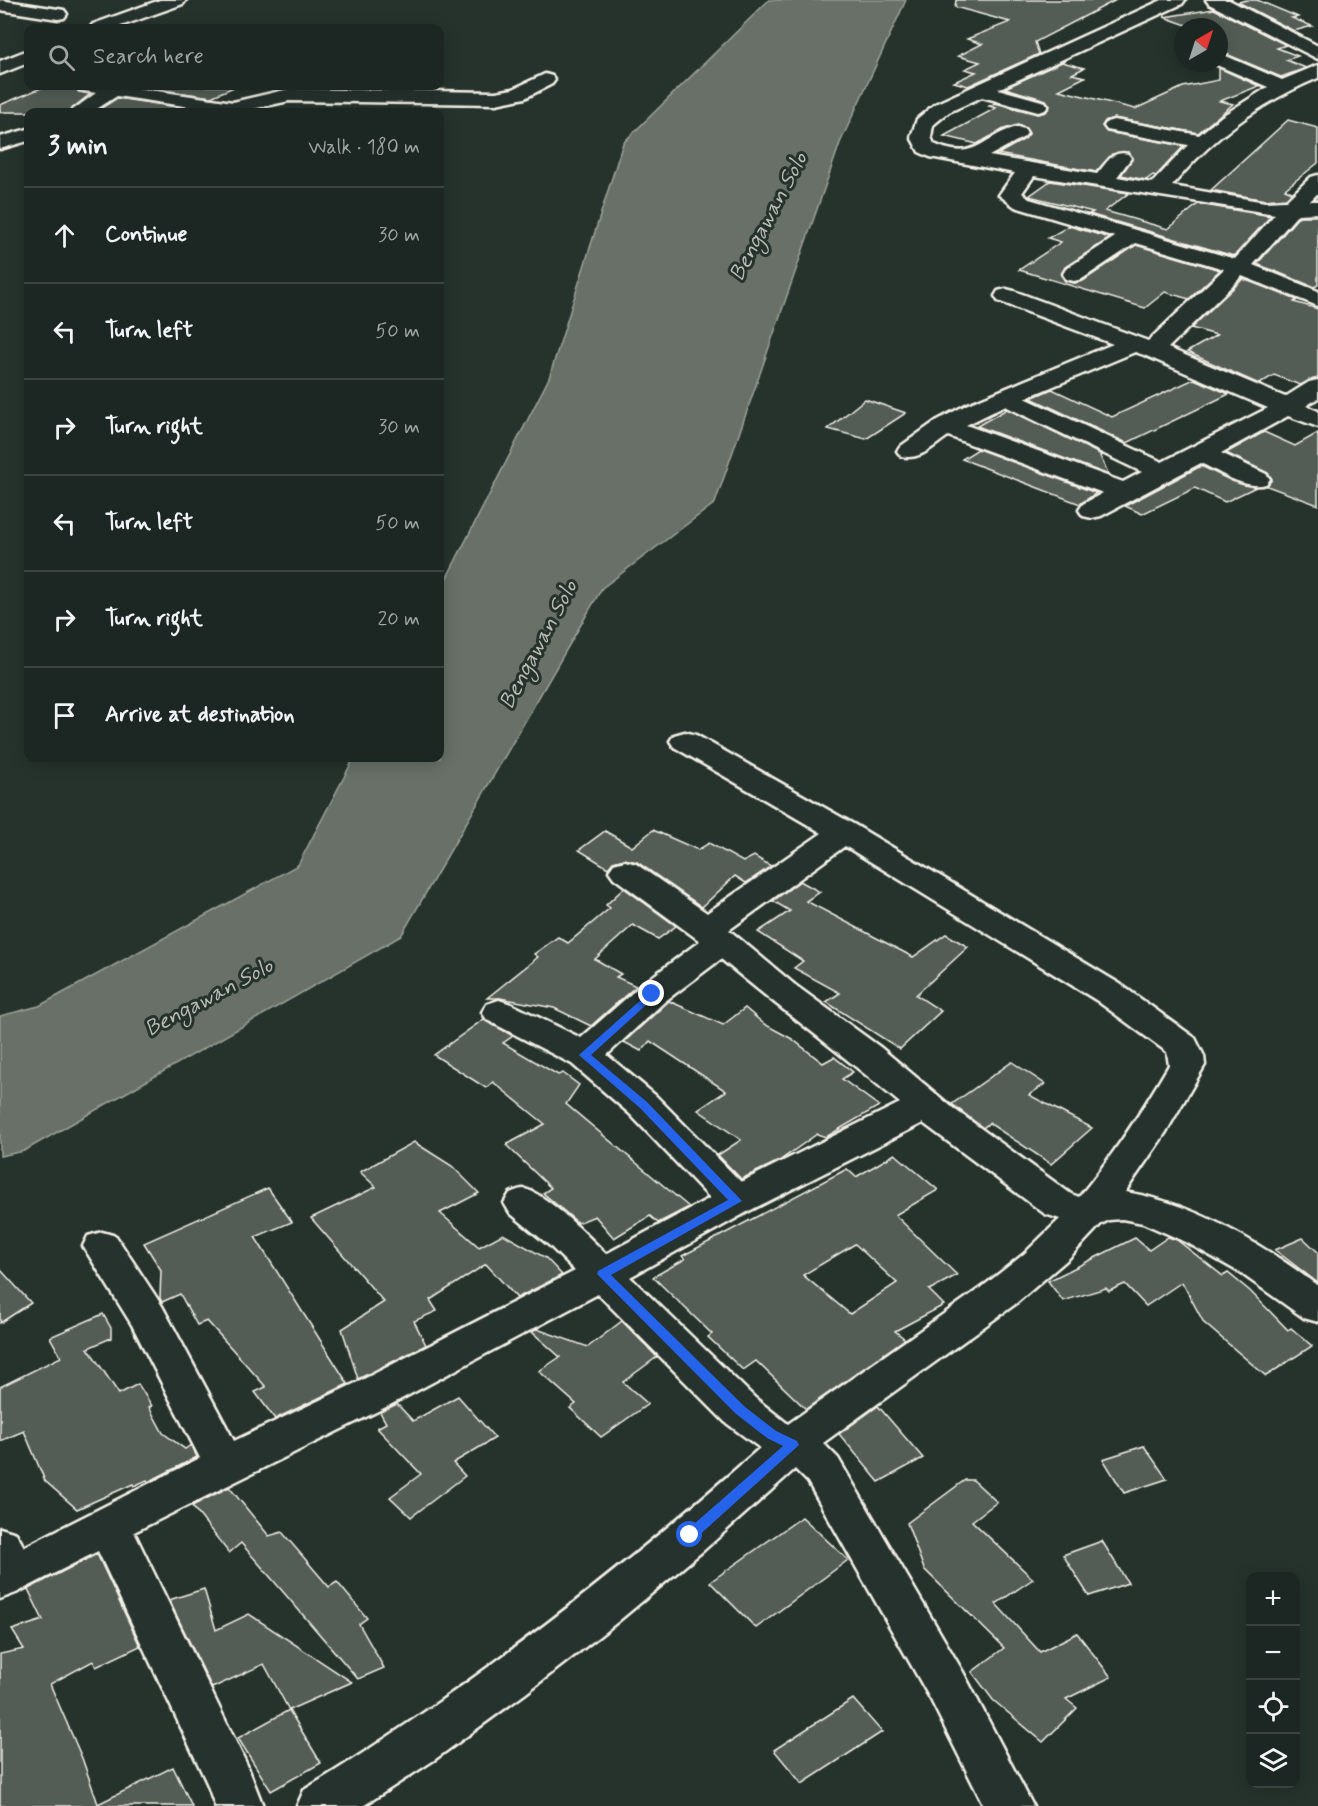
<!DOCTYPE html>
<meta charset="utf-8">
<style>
:root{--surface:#1c2622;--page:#29322f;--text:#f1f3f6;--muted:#a0a5a5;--line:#3a4340}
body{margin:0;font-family:Mynerve,sans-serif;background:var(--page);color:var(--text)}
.controls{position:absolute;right:18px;bottom:18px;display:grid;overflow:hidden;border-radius:12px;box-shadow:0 3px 15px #0003}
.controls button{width:54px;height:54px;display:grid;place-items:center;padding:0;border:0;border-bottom:2px solid var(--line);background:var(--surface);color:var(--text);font:30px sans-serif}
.compass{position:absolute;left:1174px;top:18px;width:54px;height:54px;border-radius:50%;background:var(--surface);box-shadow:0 3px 15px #0003;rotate:39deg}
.stop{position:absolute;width:18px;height:18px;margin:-14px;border:4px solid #2563eb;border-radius:50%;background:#fff}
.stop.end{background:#2563eb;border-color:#fff;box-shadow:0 2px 6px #0008}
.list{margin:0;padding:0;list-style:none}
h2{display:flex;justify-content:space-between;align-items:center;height:78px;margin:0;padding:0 24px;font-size:26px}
h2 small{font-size:20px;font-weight:400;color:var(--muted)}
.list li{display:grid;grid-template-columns:39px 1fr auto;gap:18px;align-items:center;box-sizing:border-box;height:96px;padding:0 24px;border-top:2px solid var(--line)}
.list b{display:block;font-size:22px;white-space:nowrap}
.list em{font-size:20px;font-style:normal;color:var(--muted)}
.icon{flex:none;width:33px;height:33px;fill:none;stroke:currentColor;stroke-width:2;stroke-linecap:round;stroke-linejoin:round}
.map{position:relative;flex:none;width:1318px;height:1806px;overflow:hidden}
.search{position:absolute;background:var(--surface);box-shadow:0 3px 15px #0003;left:24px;top:24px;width:420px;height:66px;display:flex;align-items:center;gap:15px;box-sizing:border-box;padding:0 21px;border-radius:12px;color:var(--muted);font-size:22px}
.panel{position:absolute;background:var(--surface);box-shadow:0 3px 15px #0003;left:24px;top:108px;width:420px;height:654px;border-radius:12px}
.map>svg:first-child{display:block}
.water{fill:#676f68;stroke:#9fa39b;stroke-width:1.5}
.building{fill:#525c55;stroke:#f4f1e8;stroke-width:1.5;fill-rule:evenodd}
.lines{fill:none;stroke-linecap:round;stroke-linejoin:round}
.minor-casing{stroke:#f4f1e8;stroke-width:5}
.minor{fill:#26332d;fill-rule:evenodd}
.route{fill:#2563eb}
.labels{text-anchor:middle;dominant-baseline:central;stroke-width:6;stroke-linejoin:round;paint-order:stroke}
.water-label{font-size:22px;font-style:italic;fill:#bcbdb5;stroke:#26332d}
</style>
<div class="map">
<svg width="1318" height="1806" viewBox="0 0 1318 1806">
<rect width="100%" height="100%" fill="#26332d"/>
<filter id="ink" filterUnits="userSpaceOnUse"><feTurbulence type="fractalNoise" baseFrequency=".0167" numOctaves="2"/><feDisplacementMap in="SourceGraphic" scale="12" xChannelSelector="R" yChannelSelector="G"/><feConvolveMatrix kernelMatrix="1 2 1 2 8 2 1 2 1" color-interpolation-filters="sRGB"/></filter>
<g filter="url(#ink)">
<path class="water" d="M769,0H906L840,143L715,503L602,588L401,936L24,1151L0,1156V1016L39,1006L298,865L354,758H440V591L549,378L623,143Z"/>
<g class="building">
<path d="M956,0H1116L1035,42L1039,54L968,86L954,82L976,72L965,69L980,62L958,56L982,44L967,39L1010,22L955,7Z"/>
<path d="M1247,0H1257L1298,17L1292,18L1312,26L1294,31L1238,2Z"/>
<path d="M1214,9L1286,45L1277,48L1298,56L1286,60L1306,68L1281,77L1219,51V27H1192L1164,17Z"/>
<path d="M1062,62L1084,68L1072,74L1085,77L1059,90L1135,109L1183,87L1219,80V68L1259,86L1220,101L1233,104L1198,133L1114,118L1105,121L1102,126L1107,132L1184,146L1156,176L1153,175L1146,180L1121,175L1133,158L1128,152L1112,154L1096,172L998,154L1025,139L1029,134L1026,128L1018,125L1004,129L977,144L944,136L996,108L989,106L995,103L1037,114L1046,112L1050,106L1046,100L1005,88Z"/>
<path d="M46,86H75L79,92L90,94L68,112H0V105Z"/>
<path d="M134,86H236L211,97Z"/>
<path d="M117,98L184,108L175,112H95Z"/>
<path d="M1288,120L1318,128V163L1285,189L1292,192L1286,198L1265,200L1211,190Z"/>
<path d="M1050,181L1129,193L1105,211L1168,229L1198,204L1271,216L1234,256L1089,214L1093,212L1029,196Z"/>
<path d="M1299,216H1318V285L1314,287L1257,264Z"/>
<path d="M1069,226L1110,238L1065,267L1061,275L1065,281L1075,283L1083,281L1136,245L1220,270L1189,299L1165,292L1145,308L1019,270L1061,242L1048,238Z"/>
<path d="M1243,279L1297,300L1294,302L1318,309V378L1300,385L1274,375L1259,384L1187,352L1217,335L1191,328Z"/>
<path d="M1194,379L1229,394L1127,443L1031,398L1052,389L1112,417Z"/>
<path d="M865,399L906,413L866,439L828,429Z"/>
<path d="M1007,409L1102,455L1100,456L1109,475L977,426Z"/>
<path d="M1264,432L1295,446L1318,433V505L1267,486L1272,479L1268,473L1226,453Z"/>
<path d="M978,449L1096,493L1080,504L962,459Z"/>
<path d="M1201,466L1232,481L1256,487L1225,502L1195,488L1142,514L1125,506Z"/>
<path d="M653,830L698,850L709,843L743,862L754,856L771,866L746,883L735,876L702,907L637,862L624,859L613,862L608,868L579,850L605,831L632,847Z"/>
<path d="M800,881L820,892L806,901L913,957L946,934L968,947L916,995L941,1011L900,1049L826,1002L840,993L794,968L803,961L758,932L790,911L773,901Z"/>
<path d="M624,888L676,926L658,939L633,925L595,959L621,974L616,977L636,986L591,1026L554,1008L500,998H487L538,957L534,954L558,937L568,943L610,908L606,905Z"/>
<path d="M669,1001L723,1025L745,1008L764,1024L792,1039L823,1063L834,1057L853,1072L842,1079L879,1106L826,1137L817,1134L779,1161L741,1179L718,1155L741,1140L698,1110L726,1091L650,1041L641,1051L624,1042Z"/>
<path d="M484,1019L513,1036L503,1043L558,1075L563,1073L579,1085L566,1104L689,1207L658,1223L650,1216L614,1238L595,1216L578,1223L543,1193L551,1188L506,1145L545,1124L493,1082L486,1088L434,1055Z"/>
<path d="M1012,1062L1045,1084L1029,1095L1092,1128L1051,1164L989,1123L983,1128L952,1104Z"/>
<path d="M414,1142L452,1166L479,1193L440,1213L479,1247L503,1234L546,1258L562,1275L517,1298L486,1264L430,1300L437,1311L414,1321L426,1345L358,1379L342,1329L384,1302L311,1218L376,1187L360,1172Z"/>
<path d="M895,1154L938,1190L895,1215L957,1275L929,1290L944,1305L895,1331L905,1339L806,1409L756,1361L743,1370L708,1337L712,1334L653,1277L685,1259L682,1256L847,1169L856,1177ZM855,1244L897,1283L850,1314L803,1275Z"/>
<path d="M268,1188L292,1222L255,1237L348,1384L275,1419L255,1392L266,1387L207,1321L197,1325L180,1294L162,1302L160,1298L161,1270L144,1243Z"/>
<path d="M1168,1237L1177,1240L1223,1276L1228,1273L1250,1291L1288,1330L1291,1328L1312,1346L1266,1376L1204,1323L1182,1282L1146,1306L1125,1284L1109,1291L1106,1288L1063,1301L1048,1281L1135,1238L1149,1250Z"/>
<path d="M1303,1238L1318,1252V1283L1275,1250Z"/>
<path d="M0,1269L31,1303L0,1323Z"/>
<path d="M103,1314L111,1328V1338L88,1348L119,1394L138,1384L152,1406L149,1407L163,1433L185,1449L191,1445L197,1457L148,1482L147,1480L134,1486L133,1484L77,1509L45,1481L24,1431L0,1441V1387L61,1357L50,1337Z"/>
<path d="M622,1321L657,1357L623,1382L648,1404L601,1437L570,1408L576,1404L539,1371L560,1357L532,1332L537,1329L588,1347Z"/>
<path d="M458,1396L495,1438L453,1463L465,1476L411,1517L390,1497L421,1474L377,1428L386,1423L380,1412L397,1404L413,1421Z"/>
<path d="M878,1406L923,1458L879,1482L839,1434Z"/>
<path d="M1144,1446L1167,1479L1124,1493L1103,1459Z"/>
<path d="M965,1480H973L997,1502L972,1521L1033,1579L996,1604L1040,1652L1077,1633L1111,1677L1066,1699L1077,1708L1043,1742L993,1700L972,1672L1004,1648L924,1569L907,1523Z"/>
<path d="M229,1487L269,1536L282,1532L329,1587L337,1582L367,1618L359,1624L384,1668L358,1679L241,1543L229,1553L192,1506Z"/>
<path d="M802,1517L848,1560L756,1628L710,1582Z"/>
<path d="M1102,1541L1128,1583L1089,1596L1063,1555Z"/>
<path d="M97,1554L140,1646L96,1667L93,1661L50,1684L82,1758L98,1804L173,1767L192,1806H0V1654L24,1649L12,1630L43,1620L28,1589Z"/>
<path d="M204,1589L216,1630L249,1614L352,1682L289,1710L264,1664L212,1688L169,1600Z"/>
<path d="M853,1699L882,1732L802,1784L774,1750Z"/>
<path d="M289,1710L321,1763L271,1791L238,1738Z"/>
</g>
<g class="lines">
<defs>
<g id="minor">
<path d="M0,0L58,9L64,10L67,14L64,18L58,19L0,10Z"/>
<path d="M160,0H186L183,4L115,28H90L93,24Z"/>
<path d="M1162,0H1185L1182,4L998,89L1045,102L1048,106L1045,110L1038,112L982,97L949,112L933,125L931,137L934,144C976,163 982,136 1017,127L1024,129L1027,133L1024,137L989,156L1097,174C1107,163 1112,150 1128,154L1131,158L1117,177L1152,183L1188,145L1107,130L1104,126L1107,122L1114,120L1199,135L1222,116L1268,87L1212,63H1219V53L1282,80L1318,65V78C1261,102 1211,138 1172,186L1265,202L1286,201L1311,177L1318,175V193L1310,201H1318V213L1298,214L1253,265L1318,291V306L1242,276L1168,348L1285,397L1309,382L1318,380V398L1306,406L1318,411V427L1288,416L1221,453L1266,474L1270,479L1266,484C1245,490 1220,472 1201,463L1101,516L1092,518L1083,516L1079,510L1083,504L1103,493L948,436C933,446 920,461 901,456L897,451L901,446L936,421L968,404L1113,344L998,301L995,296L998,291L1006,289L1014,291L1148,341L1224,269L1136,243L1082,279L1074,281L1066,279L1063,274L1066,269L1115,237L1015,207L999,195L1015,173L930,157L919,152L911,137L917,119L935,104ZM1034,176L1275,214L1235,259L1029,199L1022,193ZM1135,352L1144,355L1268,408L1162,462L1025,398ZM1005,406L1142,472L1123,482L966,425Z"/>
<path d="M1206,0H1229L1318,46V59L1209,4Z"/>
<path d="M28,50V63L0,74V61Z"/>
<path d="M545,74L552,76L555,80L552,84L525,98L496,104L289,101L239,112H224L117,96L92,112H70L96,93L79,90L77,86H122L233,102L289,89L496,92L513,89Z"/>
<path d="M28,129V141L0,149V137Z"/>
<path d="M685,732L696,735L855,825L1120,984L1195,1038L1204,1056L1205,1065L1166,1132L1125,1192C1195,1203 1262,1244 1318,1286V1322L1304,1318L1239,1272L1186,1242L1143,1223L1122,1219L1109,1220L1101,1224L1069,1258L1014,1305L823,1443L838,1458L963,1672L1033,1806H984L931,1700L808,1482L795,1469L704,1550L616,1623L526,1693L434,1760L363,1806H297L304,1790C467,1691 617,1574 760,1448L725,1422L598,1294L388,1406L134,1532L247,1765L263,1806H215L207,1783L98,1551L16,1593L0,1599V1528L16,1533L24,1547L200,1458L132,1325L83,1246L88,1236L102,1232L116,1236L162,1306L234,1441L358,1382L575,1271L550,1246L510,1213L504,1203L510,1193C513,1192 519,1189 523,1189C543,1190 591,1239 606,1254L710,1198L630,1114L572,1064L487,1020L482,1012L487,1004L499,1000L511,1004L581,1038L640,986L700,941L614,878L609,871L614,864L625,861L636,864L707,913L822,833L674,747L670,741L674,735ZM845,846L1096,1000L1167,1052L1169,1065C1142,1111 1113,1156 1079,1197L1071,1194L954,1109L880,1047L795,985L729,930ZM721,959C779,1008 841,1053 900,1103L741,1182L656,1096L607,1055L664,1002ZM923,1123L1045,1214L1060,1219L1024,1254L986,1284L788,1424L755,1398L630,1277L749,1211Z"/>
</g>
</defs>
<use href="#minor" class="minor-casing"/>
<use href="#minor" class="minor"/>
</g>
</g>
<path class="route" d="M652,990L656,991V996L591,1055L647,1102L742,1201L611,1275L744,1406L776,1431L797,1441L799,1445L695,1539H686L684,1535L686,1531L783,1446L767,1438L735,1413L597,1274L598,1271L728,1200L640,1108L579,1055Z"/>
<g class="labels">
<g class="water-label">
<text transform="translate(769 217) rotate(-62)">Bengawan Solo</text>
<text transform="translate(539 645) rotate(-62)">Bengawan Solo</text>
<text transform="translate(209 998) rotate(-28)">Bengawan Solo</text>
</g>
</g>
</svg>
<div class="controls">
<button>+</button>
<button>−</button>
<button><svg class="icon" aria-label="locate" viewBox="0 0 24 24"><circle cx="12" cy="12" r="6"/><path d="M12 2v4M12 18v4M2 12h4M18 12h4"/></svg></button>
<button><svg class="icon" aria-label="layers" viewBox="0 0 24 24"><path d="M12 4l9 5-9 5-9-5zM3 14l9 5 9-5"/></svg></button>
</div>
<svg class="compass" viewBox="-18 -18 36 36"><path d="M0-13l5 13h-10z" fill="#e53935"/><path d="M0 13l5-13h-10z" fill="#a0a5a5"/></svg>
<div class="stop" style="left:690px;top:1535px"></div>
<div class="stop end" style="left:652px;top:994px"></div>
<div class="search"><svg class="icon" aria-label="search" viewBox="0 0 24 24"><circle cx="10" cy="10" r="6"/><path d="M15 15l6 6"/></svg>Search here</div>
<section class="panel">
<h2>3 min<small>Walk · 180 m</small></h2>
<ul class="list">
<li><svg class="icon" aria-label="ahead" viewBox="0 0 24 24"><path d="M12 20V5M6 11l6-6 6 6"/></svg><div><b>Continue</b></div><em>30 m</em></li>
<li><svg class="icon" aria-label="left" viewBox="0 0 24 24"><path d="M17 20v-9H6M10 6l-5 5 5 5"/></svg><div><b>Turn left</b></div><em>50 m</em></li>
<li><svg class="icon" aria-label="right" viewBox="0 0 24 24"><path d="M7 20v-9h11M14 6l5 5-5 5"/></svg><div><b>Turn right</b></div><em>30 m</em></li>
<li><svg class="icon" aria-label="left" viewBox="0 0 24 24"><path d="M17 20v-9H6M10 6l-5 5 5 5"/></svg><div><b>Turn left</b></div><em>50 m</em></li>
<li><svg class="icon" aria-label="right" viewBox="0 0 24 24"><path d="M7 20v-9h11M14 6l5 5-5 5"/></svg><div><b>Turn right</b></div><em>20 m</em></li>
<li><svg class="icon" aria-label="arrive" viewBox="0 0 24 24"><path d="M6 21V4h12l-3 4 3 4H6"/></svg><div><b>Arrive at destination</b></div></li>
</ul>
</section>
</div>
